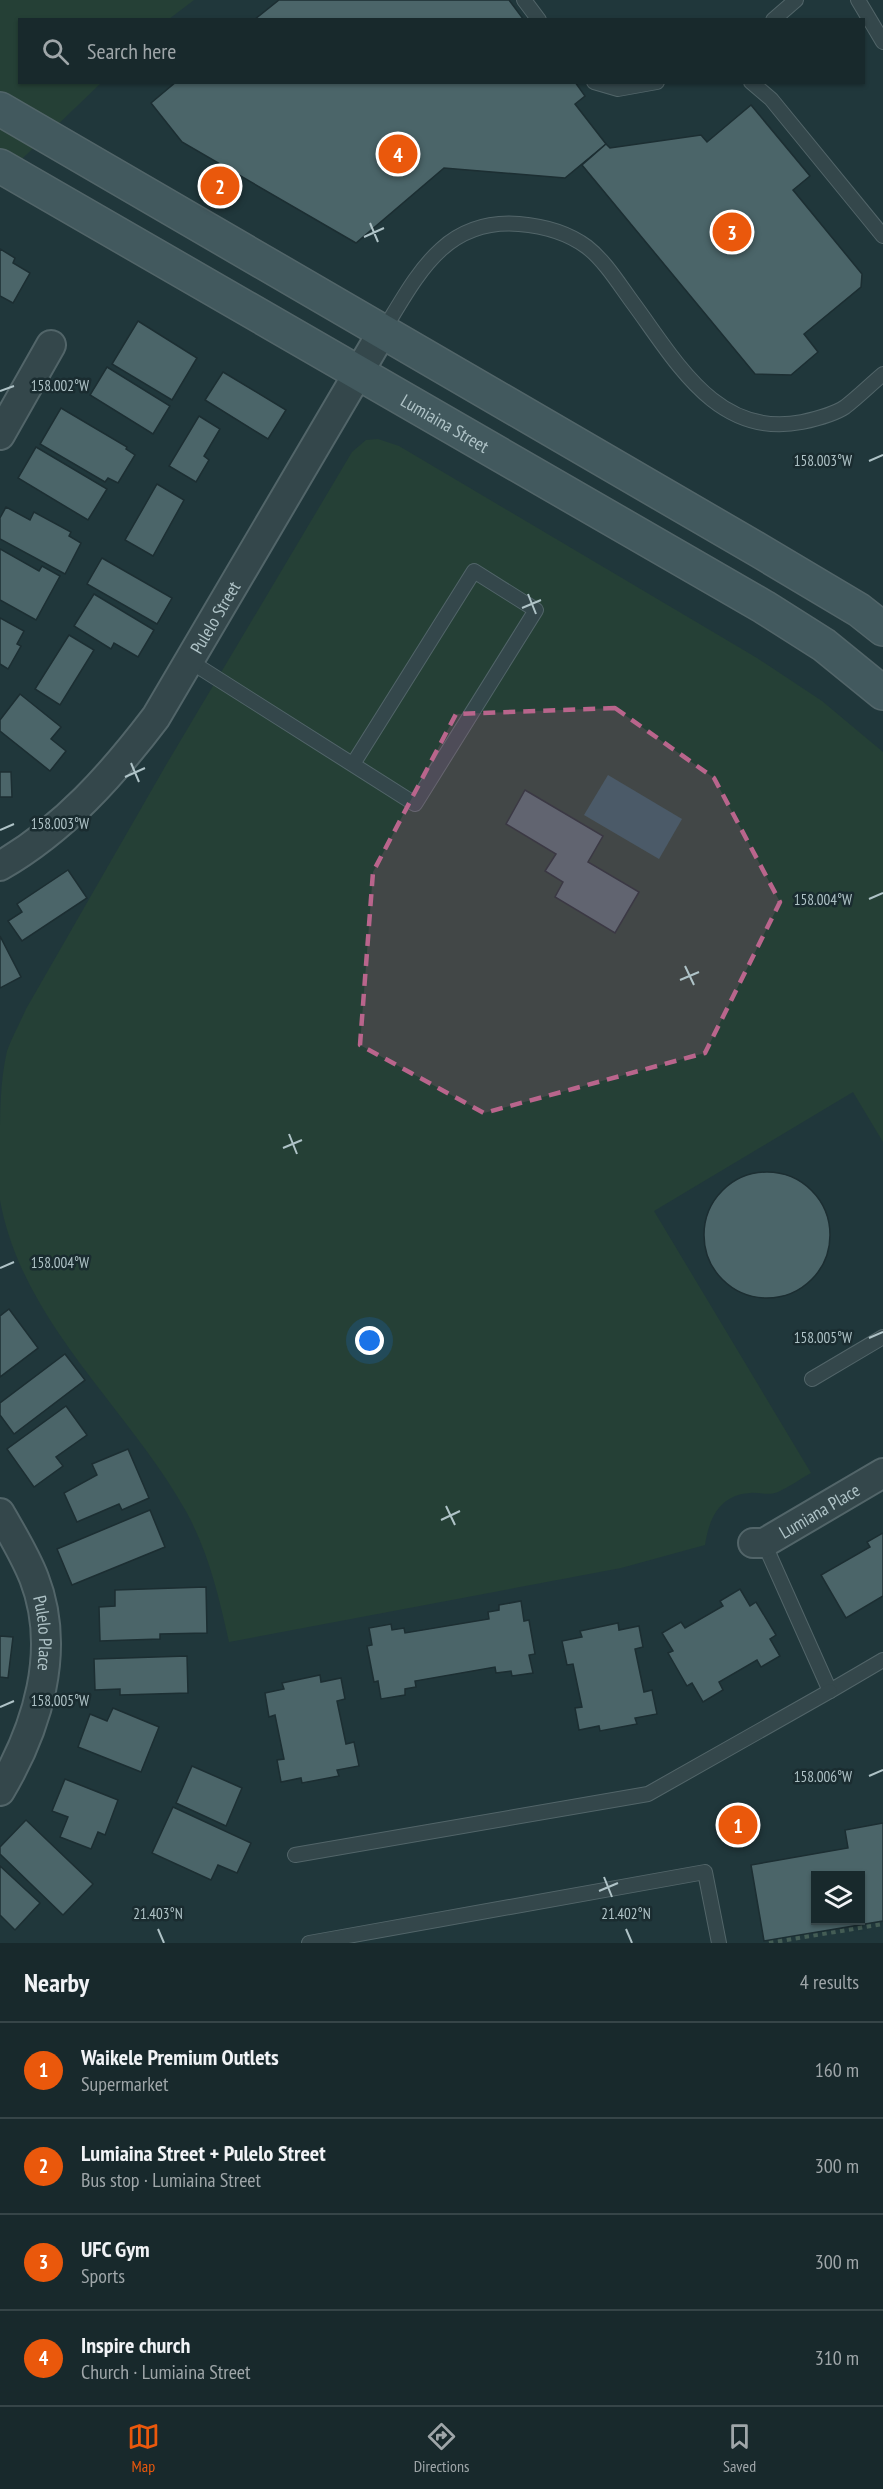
<!DOCTYPE html>
<meta charset="utf-8">
<style>
:root{--surface:#18292c;--page:#253538;--text:#f1f3f6;--muted:#9fa6a9;--line:#364548;--accent:#ea580c}
body{margin:0;font-family:"PT Sans Narrow",sans-serif;background:var(--page);color:var(--text)}
.controls{position:absolute;right:18px;bottom:18px;display:grid;overflow:hidden;border-radius:0px;box-shadow:0 2px 4px #0004}
.controls button{width:54px;height:54px;display:grid;place-items:center;padding:0;border:0;border-bottom:2px solid var(--line);background:var(--surface);color:var(--text);font:30px sans-serif}
.you{position:absolute;left:370px;top:1341px;width:21px;height:21px;margin:-15px;border:4px solid #fff;border-radius:50%;background:#1a73e8;box-shadow:0 0 0 9px #1a73e833}
.badge{display:grid;place-items:center;width:39px;height:39px;border-radius:50%;background:var(--accent);color:#fff;font-size:20px;font-weight:700}
.pin{position:absolute;translate:-50% -50%;border:3px solid #fff;box-shadow:0 2px 6px #0006}
.list{margin:0;padding:0;list-style:none}
h2{display:flex;justify-content:space-between;align-items:center;height:78px;margin:0;padding:0 24px;font-size:26px}
h2 small{font-size:20px;font-weight:400;color:var(--muted)}
.list li{display:grid;grid-template-columns:39px 1fr auto;gap:18px;align-items:center;box-sizing:border-box;height:96px;padding:0 24px;border-top:2px solid var(--line)}
.list b{display:block;font-size:22px;white-space:nowrap}
.list p{margin:0;font-size:20px;white-space:nowrap;color:var(--muted)}
.list em{font-size:20px;font-style:normal;color:var(--muted)}
.icon{flex:none;width:33px;height:33px;fill:none;stroke:currentColor;stroke-width:2;stroke-linecap:round;stroke-linejoin:round}
.map{position:relative;flex:none;width:883px;height:1943px;overflow:hidden}
.search{position:absolute;background:var(--surface);box-shadow:0 2px 4px #0004;left:18px;right:18px;top:18px;height:66px;display:flex;align-items:center;gap:15px;box-sizing:border-box;padding:0 21px;border-radius:0px;color:var(--muted);font-size:22px}
.sheet{height:462px;background:var(--surface)}
nav{display:flex;justify-content:space-around;align-items:center;box-sizing:border-box;height:84px;border-top:2px solid var(--line);background:var(--surface);font-size:16px;color:var(--muted)}
nav a{display:grid;justify-items:center;gap:3px}
nav .on{color:var(--accent)}
.map>svg:first-child{display:block}
.green{fill:#254036}
.water{fill:#30585f}
.building{fill:#4b6569;stroke:#1c2e32;stroke-width:1.5;fill-rule:evenodd}
.lines{fill:none;stroke-linecap:round;stroke-linejoin:round}
.lane-casing{stroke:#526569;stroke-width:16}
.street-casing{stroke:#526569;stroke-width:32}
.secondary-casing{stroke:#526569;stroke-width:36}
.path{stroke:#445d55;stroke-width:4;stroke-dasharray:4.5 4.5;stroke-linecap:butt}
.lane{stroke:#34474b;stroke-width:14}
.street{stroke:#34474b;stroke-width:28}
.secondary{stroke:#42595e;stroke-width:33}
.marked{fill:#b9658c;fill-opacity:0.2;stroke:#b9658c;stroke-width:4.5;stroke-dasharray:12 8;stroke-linejoin:round}
.ticks{fill:none;stroke:#afc3c7;stroke-width:2}
.labels{text-anchor:middle;dominant-baseline:central;stroke-width:5;stroke-linejoin:round;paint-order:stroke}
.street-label{font-size:18px;fill:#afc3c7;stroke:#1a2c30}
.ticks-label{font-size:15px;text-anchor:middle;fill:#afc3c7;stroke:#1a2c30;stroke-width:5;stroke-linejoin:round;paint-order:stroke}
</style>
<div class="map">
<svg width="883" height="1943" viewBox="0 0 883 1943">
<rect width="100%" height="100%" fill="#20373b"/>
<g class="green">
<path d="M0,0H194L169,19L20,20V82L101,83L0,180Z"/>
<path d="M378,439L399,446L757,658L822,701L883,752V1142L853,1092L654,1211L811,1473C800,1479 789,1487 778,1492C768,1496 759,1492 750,1493C719,1495 709,1519 705,1545L621,1568L229,1642C219,1597 209,1554 187,1513C129,1408 22,1323 0,1200C0,1182 0,1163 0,1145C0,1114 0,1081 7,1051C12,1037 20,1023 26,1009L166,765L352,452L366,440Z"/>
</g>
<path class="water" d="M608,775L682,819L659,859L584,815Z"/>
<g class="building">
<path d="M279,0H509L524,20H254Z"/>
<path d="M176,82H575L585,96L575,104L606,144L565,178L444,168L356,243L182,142L151,103Z"/>
<path d="M751,105L810,176L793,190L862,274L861,287L804,334L818,352L791,375L755,374L582,165L606,144L610,148L701,135L707,142Z"/>
<path d="M0,249L15,258L13,263L30,273L13,303L0,296Z"/>
<path d="M138,321L197,358L172,400L112,364Z"/>
<path d="M107,367L170,406L153,434L90,395Z"/>
<path d="M223,372L286,410L268,439L205,400Z"/>
<path d="M61,408L127,447L126,449L135,455L118,483L108,478L105,482L40,444Z"/>
<path d="M199,416L220,429L204,456L209,460L196,482L169,466Z"/>
<path d="M36,447L107,489L88,520L18,478Z"/>
<path d="M157,484L184,500L153,556L125,540Z"/>
<path d="M6,507L30,520L34,512L71,532L69,536L81,543L65,574L0,539V518Z"/>
<path d="M0,549L39,571L42,566L60,576L36,620L0,600Z"/>
<path d="M102,558L172,598L157,624L87,584Z"/>
<path d="M94,594L154,630L138,657L114,643L111,649L74,626Z"/>
<path d="M0,618L24,631L17,644L21,646L8,669L0,664Z"/>
<path d="M69,635L94,650L60,705L35,689Z"/>
<path d="M20,694L61,727L51,739L66,751L50,771L0,731V720Z"/>
<path d="M0,772H11L12,797H0Z"/>
<path d="M525,790L603,836L588,862L639,892L615,933L555,897L563,882L545,871L556,854L506,824Z"/>
<path d="M68,870L87,898L22,941L8,921L22,912L17,904Z"/>
<path d="M0,936L21,977L0,988Z"/>
<circle cx="767" cy="1235" r="63"/>
<path d="M9,1309L38,1348L0,1377V1316Z"/>
<path d="M65,1354L85,1380L14,1434L0,1415V1403Z"/>
<path d="M66,1406L87,1435L56,1457L63,1466L34,1487L7,1449Z"/>
<path d="M128,1449L149,1498L122,1510L119,1504L77,1522L64,1493L97,1475L92,1464Z"/>
<path d="M150,1510L165,1547L72,1585L57,1549Z"/>
<path d="M883,1533V1596L846,1618L821,1575L870,1547L867,1542Z"/>
<path d="M206,1587L207,1633L160,1634V1639L100,1641L99,1607L115,1606V1590Z"/>
<path d="M740,1589L750,1606L756,1602L776,1635L770,1639L780,1656L761,1667L757,1660L719,1682L723,1690L703,1702L692,1683L687,1686L668,1653L673,1651L662,1633L681,1622L685,1628L723,1606L720,1601Z"/>
<path d="M521,1601L524,1621L529,1620L535,1654L529,1655L533,1673L512,1676L511,1671L496,1673L495,1667L415,1681L416,1687L405,1689V1695L381,1699L378,1681L374,1682L367,1646L372,1645L369,1628L391,1624L392,1630L404,1628L405,1633L489,1619L488,1612L499,1610V1605Z"/>
<path d="M618,1623L619,1630L639,1626L643,1647L635,1649L644,1692L652,1690L657,1714L635,1718L637,1724L600,1731L599,1726L579,1730L575,1708L582,1707L573,1664L567,1665L562,1641L582,1637L580,1631Z"/>
<path d="M0,1636L13,1637L8,1678L0,1677Z"/>
<path d="M187,1656L188,1693L120,1695V1689L95,1690L94,1659Z"/>
<path d="M320,1675L321,1682L341,1678L345,1699L337,1701L346,1744L354,1742L359,1766L337,1770L339,1776L302,1783L301,1778L281,1782L277,1760L284,1759L275,1715L269,1717L265,1693L284,1689L282,1683Z"/>
<path d="M113,1708L159,1727L141,1772L78,1747L90,1714L107,1721Z"/>
<path d="M192,1766L242,1788L226,1826L176,1803Z"/>
<path d="M65,1779L118,1800L105,1835L98,1832L91,1849L60,1837L68,1817L52,1811Z"/>
<path d="M173,1807L251,1843L237,1873L218,1865L211,1880L152,1853Z"/>
<path d="M26,1820L93,1884L63,1915L0,1854V1847Z"/>
<path d="M883,1823V1921L764,1941L751,1865L848,1848L845,1830ZM816,1876H860V1920H816Z"/>
<path d="M0,1866L40,1903L15,1930L0,1915Z"/>
</g>
<g class="lines">
<defs>
<g id="lane">
<path d="M524,0L539,20"/>
<path d="M858,0L883,42"/>
<path d="M773,20L796,0"/>
<path d="M594,82L618,89L657,82"/>
<path d="M751,82L771,99L883,236"/>
<path d="M383,331C417,276 444,218 519,224C543,226 567,232 587,247C605,261 619,284 633,303C676,361 717,439 802,422C816,419 833,415 845,407C858,397 870,385 883,374"/>
<path d="M188,660L415,804L536,610L474,571L353,764"/>
<path d="M812,1379L883,1337"/>
<path d="M764,1543L830,1691L883,1660"/>
<path d="M295,1855L648,1794L830,1691"/>
<path d="M309,1943L705,1872L719,1943"/>
</g>
<g id="street">
<path d="M0,435L51,345"/>
<path id="s1" d="M0,866C64,829 112,775 156,717L383,331"/>
<path id="s2" d="M0,1513C12,1534 25,1555 34,1578C62,1650 37,1729 0,1791"/>
<path id="s3" d="M753,1543H764L883,1473"/>
</g>
<g id="secondary">
<path d="M0,109L760,551L859,610L883,629"/>
<path id="s4" d="M0,166L764,607L824,645L883,693"/>
</g>
</defs>
<use href="#lane" class="lane-casing"/>
<use href="#street" class="street-casing"/>
<use href="#secondary" class="secondary-casing"/>
<path class="path" d="M769,1943L883,1924"/>
<use href="#lane" class="lane"/>
<use href="#street" class="street"/>
<use href="#secondary" class="secondary"/>
</g>
<path class="marked" d="M615,708L714,778L780,902L705,1053L484,1113L360,1045L373,872L456,714Z"/>
<path class="ticks" d="M370,223L378,242M364,237L384,228M0,391L14,386M869,461L883,455M528,594L536,614M522,608L541,600M131,763L139,782M125,777L145,768M0,830L14,824M869,899L883,893M685,966L694,985M680,980L699,972M289,1134L297,1154M283,1148L302,1140M0,1268L14,1262M869,1338L883,1332M446,1506L455,1525M441,1520L460,1511M0,1707L14,1701M869,1776L883,1770M604,1877L612,1897M599,1891L618,1883M158,1929L164,1943M626,1929L632,1943"/>
<g class="labels">
<g class="street-label">
<text stroke="none"><textPath href="#s4" startOffset="514">Lumiaina Street</textPath></text>
<text stroke="none"><textPath href="#s1" startOffset="333">Pulelo Street</textPath></text>
<text stroke="none"><textPath href="#s3" startOffset="75">Lumiana Place</textPath></text>
<text stroke="none"><textPath href="#s2" startOffset="130">Pulelo Place</textPath></text>
</g>
</g>
<g class="ticks-label">
<text x="60" y="391">158.002°W</text>
<text x="823" y="466">158.003°W</text>
<text x="60" y="829">158.003°W</text>
<text x="823" y="905">158.004°W</text>
<text x="60" y="1268">158.004°W</text>
<text x="823" y="1343">158.005°W</text>
<text x="60" y="1706">158.005°W</text>
<text x="823" y="1782">158.006°W</text>
<text x="158" y="1919">21.403°N</text>
<text x="626" y="1919">21.402°N</text>
</g>
</svg>
<div class="controls">
<button><svg class="icon" aria-label="layers" viewBox="0 0 24 24"><path d="M12 4l9 5-9 5-9-5zM3 14l9 5 9-5"/></svg></button>
</div>
<div class="you"></div>
<div class="pin badge" style="left:738px;top:1825px">1</div>
<div class="pin badge" style="left:220px;top:186px">2</div>
<div class="pin badge" style="left:732px;top:232px">3</div>
<div class="pin badge" style="left:398px;top:154px">4</div>
<div class="search"><svg class="icon" aria-label="search" viewBox="0 0 24 24"><circle cx="10" cy="10" r="6"/><path d="M15 15l6 6"/></svg>Search here</div>
</div>
<section class="sheet">
<h2>Nearby<small>4 results</small></h2>
<ul class="list">
<li><span class="badge">1</span><div><b>Waikele Premium Outlets</b><p>Supermarket</p></div><em>160 m</em></li>
<li><span class="badge">2</span><div><b>Lumiaina Street + Pulelo Street</b><p>Bus stop · Lumiaina Street</p></div><em>300 m</em></li>
<li><span class="badge">3</span><div><b>UFC Gym</b><p>Sports</p></div><em>300 m</em></li>
<li><span class="badge">4</span><div><b>Inspire church</b><p>Church · Lumiaina Street</p></div><em>310 m</em></li>
</ul>
</section>
<nav>
<a class="on"><svg class="icon" aria-label="map" viewBox="0 0 24 24"><path d="M3 6l6-2 6 2 6-2v14l-6 2-6-2-6 2zM9 4v14M15 6v14"/></svg>Map</a>
<a><svg class="icon" aria-label="directions" viewBox="0 0 24 24"><path d="M12 3l9 9-9 9-9-9zM9 14v-3h6M13 9l2 2-2 2"/></svg>Directions</a>
<a><svg class="icon" aria-label="saved" viewBox="0 0 24 24"><path d="M7 4h10v16l-5-4-5 4z"/></svg>Saved</a>
</nav>
